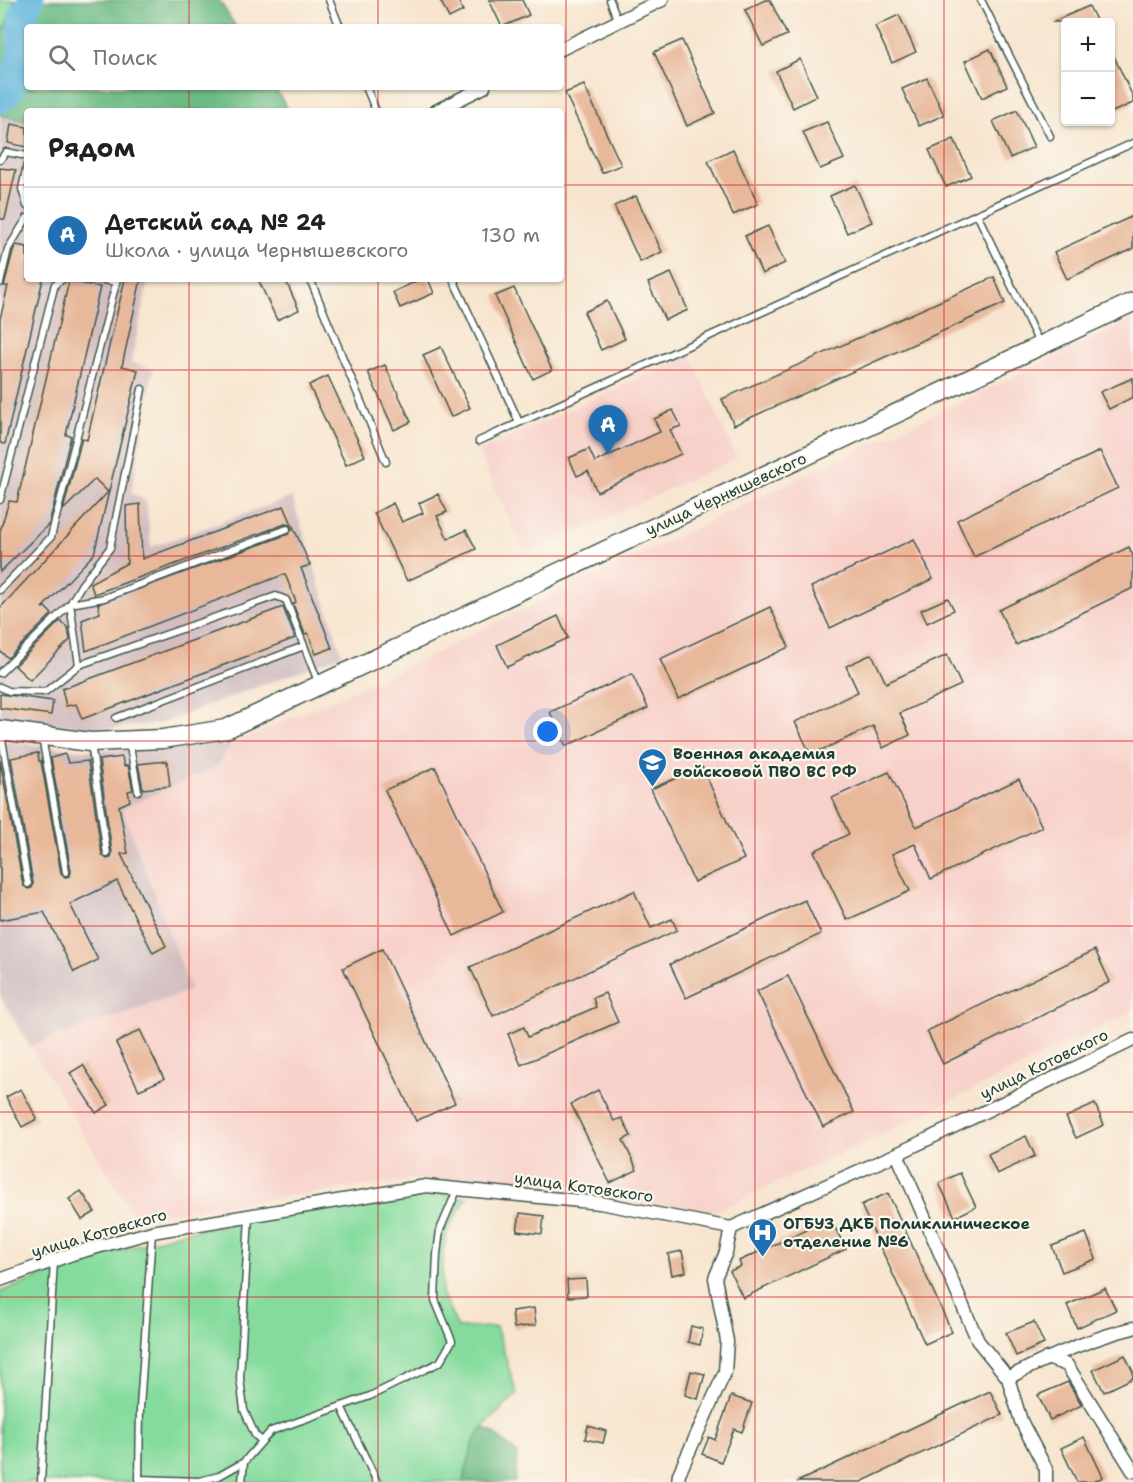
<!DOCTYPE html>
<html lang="ru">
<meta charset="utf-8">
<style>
:root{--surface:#fff;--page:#f6f6f6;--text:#202124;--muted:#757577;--line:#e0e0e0;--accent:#1f6fb2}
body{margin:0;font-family:"Shantell Sans",sans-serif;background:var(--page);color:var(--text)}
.controls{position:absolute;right:18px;top:18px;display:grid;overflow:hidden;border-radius:6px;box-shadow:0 2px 4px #0004}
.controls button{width:54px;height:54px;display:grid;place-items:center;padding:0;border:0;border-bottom:2px solid var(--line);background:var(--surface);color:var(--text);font:30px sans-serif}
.you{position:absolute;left:548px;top:732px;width:21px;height:21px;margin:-15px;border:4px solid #fff;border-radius:50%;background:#1a73e8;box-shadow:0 0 0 9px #1a73e833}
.badge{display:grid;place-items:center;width:39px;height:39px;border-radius:50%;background:var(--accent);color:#fff;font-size:20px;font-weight:700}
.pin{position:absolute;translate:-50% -50px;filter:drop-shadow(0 2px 3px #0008)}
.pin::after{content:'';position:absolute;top:32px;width:21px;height:18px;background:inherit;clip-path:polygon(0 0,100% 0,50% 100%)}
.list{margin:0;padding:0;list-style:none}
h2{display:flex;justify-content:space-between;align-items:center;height:78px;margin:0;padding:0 24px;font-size:26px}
h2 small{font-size:20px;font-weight:400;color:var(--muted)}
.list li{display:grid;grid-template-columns:39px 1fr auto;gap:18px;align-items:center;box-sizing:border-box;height:96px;padding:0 24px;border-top:2px solid var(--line)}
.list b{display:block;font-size:22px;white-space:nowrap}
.list p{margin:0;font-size:20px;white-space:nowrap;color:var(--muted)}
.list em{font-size:20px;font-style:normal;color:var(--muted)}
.icon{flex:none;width:33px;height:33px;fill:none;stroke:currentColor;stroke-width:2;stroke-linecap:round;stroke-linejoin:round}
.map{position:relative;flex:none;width:1133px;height:1482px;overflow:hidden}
.search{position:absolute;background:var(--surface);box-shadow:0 2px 4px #0004;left:24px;top:24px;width:540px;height:66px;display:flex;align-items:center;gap:15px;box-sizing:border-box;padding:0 21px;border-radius:6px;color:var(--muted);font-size:22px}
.panel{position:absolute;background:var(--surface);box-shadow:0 2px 4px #0004;left:24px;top:108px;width:540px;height:174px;border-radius:6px}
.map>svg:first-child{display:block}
.built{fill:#f7d0c9}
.industrial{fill:#d2bec1}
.green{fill:#85db9e;stroke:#528c69;stroke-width:1.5}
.forest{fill:#6cbb85;stroke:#467c5c;stroke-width:1.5}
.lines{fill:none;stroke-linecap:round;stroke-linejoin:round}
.river{stroke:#5fb6dc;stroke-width:27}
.building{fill:#e8b89a}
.lane-casing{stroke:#3f564b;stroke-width:9}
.street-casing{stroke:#3f564b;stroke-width:15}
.secondary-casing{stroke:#3f564b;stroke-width:21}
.lane{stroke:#fff;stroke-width:6}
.street{stroke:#fff;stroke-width:12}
.secondary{stroke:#fff;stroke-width:18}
.grid{fill:none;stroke:#d62828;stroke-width:1.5;stroke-opacity:0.55}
.labels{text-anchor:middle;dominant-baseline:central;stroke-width:4.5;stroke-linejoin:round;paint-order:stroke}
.street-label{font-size:16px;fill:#1f3d34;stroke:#fbf7ec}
.poi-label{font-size:16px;font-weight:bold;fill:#1f3d34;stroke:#fbf7ec;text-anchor:start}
</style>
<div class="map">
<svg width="1133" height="1482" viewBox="0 0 1133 1482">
<rect width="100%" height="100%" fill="#fbf7ec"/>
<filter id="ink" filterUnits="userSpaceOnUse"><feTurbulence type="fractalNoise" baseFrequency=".0167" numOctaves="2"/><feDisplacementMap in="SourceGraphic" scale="12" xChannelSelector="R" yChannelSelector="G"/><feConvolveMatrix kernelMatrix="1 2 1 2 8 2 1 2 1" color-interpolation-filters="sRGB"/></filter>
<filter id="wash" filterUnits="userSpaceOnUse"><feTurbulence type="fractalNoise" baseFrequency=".008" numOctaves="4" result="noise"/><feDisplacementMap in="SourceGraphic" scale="24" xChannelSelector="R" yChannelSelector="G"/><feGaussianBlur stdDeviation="1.35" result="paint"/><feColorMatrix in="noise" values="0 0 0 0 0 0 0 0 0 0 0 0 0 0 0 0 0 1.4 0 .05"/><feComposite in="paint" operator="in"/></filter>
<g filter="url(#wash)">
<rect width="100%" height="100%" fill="#f7e5cf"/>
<g class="built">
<path d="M1133,320V1011L873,1139L704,1216L619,1200L419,1179L148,1215L137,1221L30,1046L191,990L122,809L218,766L231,745L437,653L472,634Z"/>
<path d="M690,355L737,458L526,555L478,452Z"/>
</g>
<g class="industrial">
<path d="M0,115L27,121V279H149L131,362L153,369L131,493L146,501L151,547L292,497L342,655L162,723L115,728L41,725L0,718Z"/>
<path d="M0,741L78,750H146L193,745H231L218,766L122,809L191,990L30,1046L0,996Z"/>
</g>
<g class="green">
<path d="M0,0H15L0,40Z"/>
<path d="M427,1192L467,1198L449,1226L443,1250L442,1293L458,1328L496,1327L517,1394L483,1427L473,1443L463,1482H0V1292L99,1256L188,1231Z"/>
</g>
<g class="forest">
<path d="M15,0H219L236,27H27V87H274L289,111H27V121L0,115V40Z"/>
<path d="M483,1427L495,1434L517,1454L515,1482H463L473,1443Z"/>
</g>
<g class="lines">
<path class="river" d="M0,100L11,90L20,55L21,18L31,0"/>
</g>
<g id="blocks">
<g class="building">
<path d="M440,0H458L463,11L449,18Z"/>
<path d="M489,0H522L529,15L502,27Z"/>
<path d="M765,0H770L787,35L763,46L745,10Z"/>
<path d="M1089,6L1097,22H1052Z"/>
<path d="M899,15L916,52L892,63L875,26Z"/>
<path d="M682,40L715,113L687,126L654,52Z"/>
<path d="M1110,48L1133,97V103L1110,113Z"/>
<path d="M990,49L1007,86L982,98L965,61Z"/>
<path d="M800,59L817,96L793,108L776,71Z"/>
<path d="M927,78L944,115L919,126L902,89Z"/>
<path d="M584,85L621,165L602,173L565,93Z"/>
<path d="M1017,110L1034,147L1010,158L993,121Z"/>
<path d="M827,122L844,159L820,169L803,132Z"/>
<path d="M11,124L27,127V147L8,143Z"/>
<path d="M954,139L971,176L946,187L929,150Z"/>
<path d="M733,149L758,204L733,215L708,161Z"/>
<path d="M0,168L16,170L5,219H0Z"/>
<path d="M855,185L872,222L847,233L830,196Z"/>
<path d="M636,196L662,252L640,262L614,206Z"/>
<path d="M1133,216V249L1067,279L1054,252Z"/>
<path d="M768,226L785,263L762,274L745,236Z"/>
<path d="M16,245L27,247V279H43L5,444L0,443V319L8,286H4L13,251Z"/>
<path d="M671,273L688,310L665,320L648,283Z"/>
<path d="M994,277L1005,303L734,425L722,399Z"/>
<path d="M125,279H141L122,366L138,370L94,554L42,608L45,607L52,614L8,658L0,651V608L108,492L95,479L63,510L82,438L87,440Z"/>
<path d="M258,279H285L299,310L277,320Z"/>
<path d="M421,279H428L434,293L400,308L393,292Z"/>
<path d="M69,281L100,287L66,435L71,436L49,524L0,572V531L9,501L17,502Z"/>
<path d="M514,288L552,370L533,379L495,296Z"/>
<path d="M607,301L625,339L601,350L584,312Z"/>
<path d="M441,347L470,408L451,417L423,355Z"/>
<path d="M385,365L411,422L394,430L368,372Z"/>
<path d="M328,376L365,456L346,465L309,385Z"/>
<path d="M1133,378V397L1109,409L1100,392Z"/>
<path d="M673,410L681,426L670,430L681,454L597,492L588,471L577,476L569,458L589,449L595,462L660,432L654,419Z"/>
<path d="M1100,451L1118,488L974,557L957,520Z"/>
<path d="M438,494L447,512L437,516L448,539L466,530L476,549L407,581L374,513L393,503L402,522L423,513L419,503Z"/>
<path d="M140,504L142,559L284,506L310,565L301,568L332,648L316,654L308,633L305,634L293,604L296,602L285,574L86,651L82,620L100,613L98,604L289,534L292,529L290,525L285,524L94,594L90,583L127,563L126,506Z"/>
<path d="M914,539L933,579L830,628L811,587Z"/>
<path d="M1129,547L1133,556V588L1016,645L999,610Z"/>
<path d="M948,598L954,610L927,623L921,610Z"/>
<path d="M283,607L295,638L82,719L76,704L66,706L62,689Z"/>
<path d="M770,607L789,647L678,699L660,659Z"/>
<path d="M558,616L568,638L507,667L497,645Z"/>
<path d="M60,621L68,628L70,640L30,680L15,666Z"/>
<path d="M872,654L886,683L947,655L961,685L900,713L910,735L883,748L873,726L811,755L795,722L858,692L846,666Z"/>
<path d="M632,674L648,708L566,746L550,712Z"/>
<path d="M0,694L53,701L51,715L0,708Z"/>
<path d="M38,753L39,761H41L61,873L65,877L70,876L71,871L51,758L65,754L68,763L88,761L102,855L107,859L111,858L112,853L99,760L122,757L124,766L128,765L133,790L128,791L130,801L119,806L128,853L121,854L166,946L153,953L117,881L70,904L98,960L74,972L44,912L0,920V760L23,885L28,889L32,888L33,883L11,758Z"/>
<path d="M167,761L170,786L143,789L138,764Z"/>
<path d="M435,767L503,912L454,936L385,790Z"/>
<path d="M702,767L744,859L694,882L651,789Z"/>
<path d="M889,772L916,827L1019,779L1042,827L931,879L915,844L892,854L910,891L847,920L814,851L849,834L832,798Z"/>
<path d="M634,891L651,928L672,919L677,930L493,1016L470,967Z"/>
<path d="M805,900L821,934L686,998L670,964Z"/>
<path d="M382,949L455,1103L416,1121L343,968Z"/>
<path d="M1095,950L1110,982L943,1064L927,1031Z"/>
<path d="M788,976L854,1112L823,1127L757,991Z"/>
<path d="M605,993L618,1022L521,1065L508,1034L524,1027L528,1037L596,1007L593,998Z"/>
<path d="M140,1030L164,1079L139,1090L116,1043Z"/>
<path d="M83,1065L109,1105L96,1113L70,1073Z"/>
<path d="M21,1089L37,1119L22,1127L6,1097Z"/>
<path d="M598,1090L614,1121L622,1118L631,1136L623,1140L637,1170L610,1183L571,1104Z"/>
<path d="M1095,1104L1104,1125L1076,1138L1066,1117Z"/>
<path d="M1026,1136L1035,1156L997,1174L988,1154Z"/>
<path d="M960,1173L976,1207L955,1217L939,1183Z"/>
<path d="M81,1191L95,1212L82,1220L69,1199Z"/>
<path d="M888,1193L952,1332L925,1344L861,1205Z"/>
<path d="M520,1213L544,1216L542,1234L517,1231Z"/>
<path d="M819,1224L821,1229L833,1224L846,1249L743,1298L730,1271L741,1266L739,1261Z"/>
<path d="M1086,1233L1096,1259L1062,1272L1052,1246Z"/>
<path d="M682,1251L686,1272L672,1275L668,1254Z"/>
<path d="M586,1279L587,1296L568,1297L567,1280Z"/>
<path d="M1105,1288L1116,1310L1077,1328L1067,1305Z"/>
<path d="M534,1308L536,1325L514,1328L512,1311Z"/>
<path d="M1034,1322L1044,1344L1016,1356L1006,1333Z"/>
<path d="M691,1326L703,1329L700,1345L688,1342Z"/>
<path d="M1125,1355L1133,1372V1378L1104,1392L1093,1370Z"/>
<path d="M691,1371L705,1374L698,1399L685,1395Z"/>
<path d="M1068,1382L1082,1405L1050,1420L1038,1395Z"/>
<path d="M990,1391L1002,1415L861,1482H797Z"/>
<path d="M731,1396L752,1403L742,1432L734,1429L721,1462L702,1454L709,1437L715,1440Z"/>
<path d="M588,1426L606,1431L603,1443L585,1439Z"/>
<path d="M1084,1437L1103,1477L1093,1482H1077L1061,1448Z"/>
</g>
</g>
</g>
<g filter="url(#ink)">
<use href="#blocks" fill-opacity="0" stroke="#3f564b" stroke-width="1.5"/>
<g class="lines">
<defs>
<g id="lane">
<path d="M329,0L340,27"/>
<path d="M610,0L618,21"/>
<path d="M981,0L1050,136"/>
<path d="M366,87L376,111"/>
<path d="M0,160L6,152L27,156"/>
<path d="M27,165L22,189L27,206"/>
<path d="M977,214L1039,343"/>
<path d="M98,279L116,282"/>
<path d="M310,279L386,462"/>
<path d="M453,279L519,422"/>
<path d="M0,283L8,249L27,218"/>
<path d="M479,441L1133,143"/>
<path d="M0,500L55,284L63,279"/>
<path d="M0,590L51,537L117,279"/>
<path d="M79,665L70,604L104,598L287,529"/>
<path d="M0,673L70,604L82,584L110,548L142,389"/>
<path d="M0,687L9,691L45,692L79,665L276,596L286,600L319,684"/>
<path d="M116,718L304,646"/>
<path d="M1,734L28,884"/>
<path d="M42,737L66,872"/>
<path d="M129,741L138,791"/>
<path d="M91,743L107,854"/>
<path d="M249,1216L240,1378L244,1410L255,1435L262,1441"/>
<path d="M152,1233L140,1408L139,1479L199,1481L219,1476L244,1462"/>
<path d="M341,1406L377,1482"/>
<path d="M41,1482L54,1261"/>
<path d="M242,1482L244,1462L271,1431L370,1396L440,1362L452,1341L435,1300L437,1254L440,1230L458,1188"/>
</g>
<g id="street">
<path d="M561,49L662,0"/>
<path d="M436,111L484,87"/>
<path d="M897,1154L978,1341L1008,1378L1021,1421L1046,1469V1482"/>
<path d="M0,1280L72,1254L152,1232L426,1186L600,1203L731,1228L897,1154L1133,1040"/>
<path d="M1047,1358L1067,1365L1133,1471"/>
<path d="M1008,1378C1048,1357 1089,1339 1133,1328"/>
<path d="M678,1482L679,1474L725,1372L727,1341L715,1278L726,1252L731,1228"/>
</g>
<path id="secondary" d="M0,730L90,742L163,739L226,729L1133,302"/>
</defs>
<use href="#lane" class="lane-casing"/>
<use href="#street" class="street-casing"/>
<use href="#secondary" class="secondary-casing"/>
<use href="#lane" class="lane"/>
<use href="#street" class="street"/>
<use href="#secondary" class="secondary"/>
</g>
</g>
<path class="grid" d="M189,0V27M378,0V27M566,0V1482M755,0V1482M944,0V1482M189,87V111M378,87V111M0,185H27M561,185H1133M189,279V1482M378,279V1482M0,370H1133M0,556H1133M0,741H1133M0,926H1133M0,1112H1133M0,1297H1133"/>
<defs>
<symbol id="university-pin" viewBox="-11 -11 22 30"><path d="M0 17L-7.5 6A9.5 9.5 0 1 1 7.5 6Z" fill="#1f6fb2" stroke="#fbf7ec"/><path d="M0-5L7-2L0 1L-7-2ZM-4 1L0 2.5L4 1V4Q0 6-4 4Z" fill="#fff"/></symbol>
<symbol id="hospital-pin" viewBox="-11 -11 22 30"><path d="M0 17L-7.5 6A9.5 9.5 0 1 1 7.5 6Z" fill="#1f6fb2" stroke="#fbf7ec"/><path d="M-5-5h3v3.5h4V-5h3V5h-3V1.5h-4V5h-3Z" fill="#fff"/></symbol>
</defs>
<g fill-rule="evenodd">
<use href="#university-pin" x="636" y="746" width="33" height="45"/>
<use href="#hospital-pin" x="746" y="1216" width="33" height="45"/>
</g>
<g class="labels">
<g class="street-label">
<text transform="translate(726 494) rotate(-25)">улица Чернышевского</text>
<text transform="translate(1044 1064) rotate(-26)">улица Котовского</text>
<text transform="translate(584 1187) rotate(8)">улица Котовского</text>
<text transform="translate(99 1233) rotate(-16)">улица Котовского</text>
</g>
<g class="poi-label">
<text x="673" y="753">Военная академия<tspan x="673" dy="18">войсковой ПВО ВС РФ</tspan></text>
<text x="783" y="1223">ОГБУЗ ДКБ Поликлиническое<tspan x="783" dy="18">отделение №6</tspan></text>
</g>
</g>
</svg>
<div class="controls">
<button>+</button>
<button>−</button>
</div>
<div class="you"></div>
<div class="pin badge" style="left:608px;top:455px">A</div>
<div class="search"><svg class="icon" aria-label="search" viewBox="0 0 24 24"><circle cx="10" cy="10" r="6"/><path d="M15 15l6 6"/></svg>Поиск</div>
<section class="panel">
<h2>Рядом<small></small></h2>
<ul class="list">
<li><span class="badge">A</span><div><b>Детский сад № 24</b><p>Школа · улица Чернышевского</p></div><em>130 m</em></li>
</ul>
</section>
</div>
